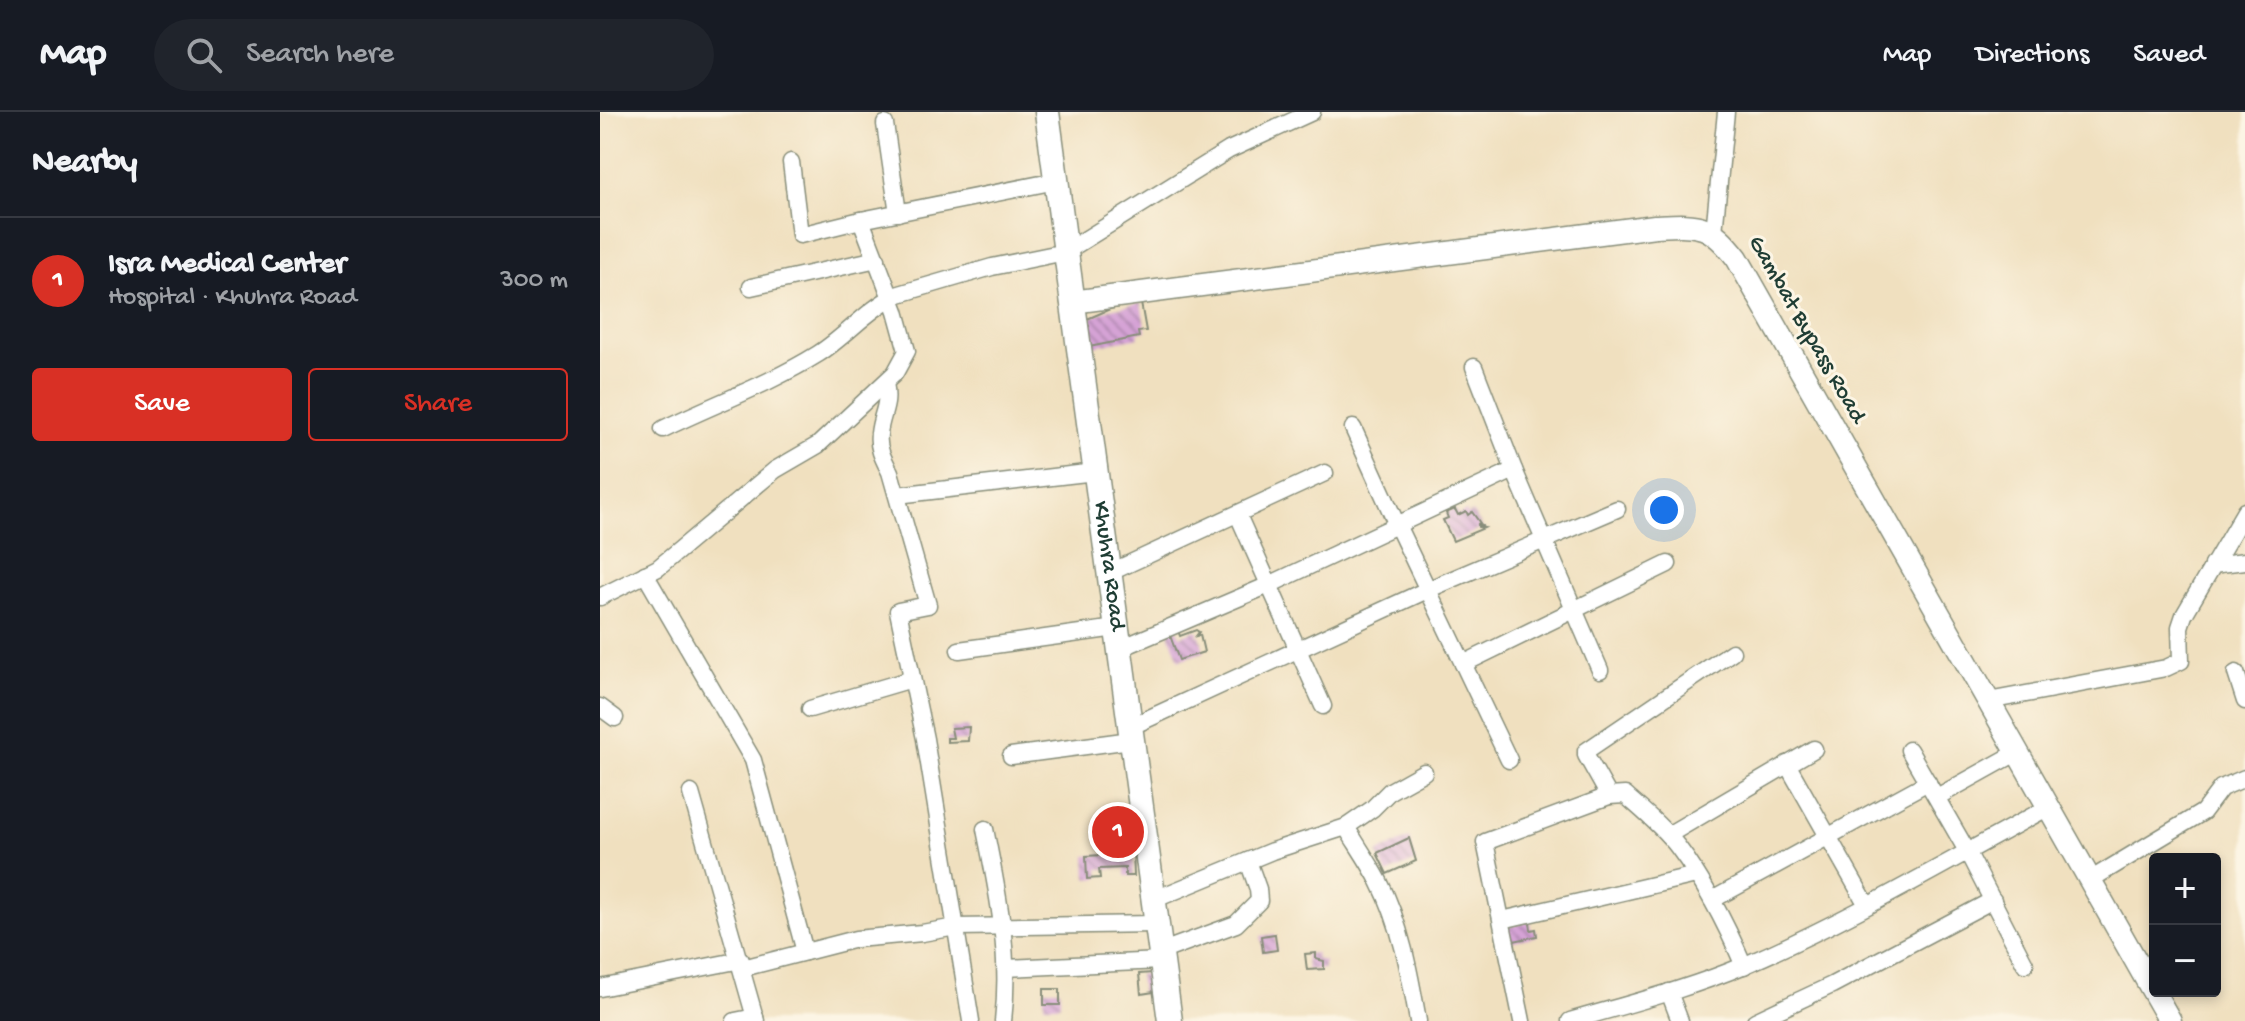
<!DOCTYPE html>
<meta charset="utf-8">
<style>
:root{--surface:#171b24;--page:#20242c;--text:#f1f3f6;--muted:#9ea1a6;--line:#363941;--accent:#d93025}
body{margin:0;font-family:"Gochi Hand",sans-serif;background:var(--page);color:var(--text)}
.controls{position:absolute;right:24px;bottom:24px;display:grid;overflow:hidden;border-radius:8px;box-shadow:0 4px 12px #0003}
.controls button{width:72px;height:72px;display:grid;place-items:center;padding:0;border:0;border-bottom:2px solid var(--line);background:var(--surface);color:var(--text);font:40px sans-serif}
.you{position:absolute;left:1064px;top:398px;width:28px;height:28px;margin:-20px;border:6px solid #fff;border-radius:50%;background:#1a73e8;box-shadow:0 0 0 12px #1a73e833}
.badge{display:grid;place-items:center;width:52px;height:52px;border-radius:50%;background:var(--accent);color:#fff;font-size:26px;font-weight:700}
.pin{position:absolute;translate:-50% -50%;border:4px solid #fff;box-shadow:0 2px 8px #0006}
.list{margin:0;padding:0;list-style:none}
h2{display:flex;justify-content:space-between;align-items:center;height:104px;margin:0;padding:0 32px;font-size:34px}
h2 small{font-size:26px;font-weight:400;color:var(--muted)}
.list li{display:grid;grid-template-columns:52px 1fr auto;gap:24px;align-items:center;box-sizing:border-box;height:128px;padding:0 32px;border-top:2px solid var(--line)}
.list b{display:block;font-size:30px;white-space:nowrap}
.list p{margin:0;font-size:26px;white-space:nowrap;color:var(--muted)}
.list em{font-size:26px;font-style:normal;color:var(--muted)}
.actions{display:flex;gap:16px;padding:24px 32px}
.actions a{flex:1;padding:18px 0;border:2px solid var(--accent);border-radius:8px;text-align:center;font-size:28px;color:var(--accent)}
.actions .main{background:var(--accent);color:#fff}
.icon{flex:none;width:44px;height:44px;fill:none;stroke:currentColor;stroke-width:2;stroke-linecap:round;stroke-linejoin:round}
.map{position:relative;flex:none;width:1645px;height:909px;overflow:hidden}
header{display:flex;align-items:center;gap:48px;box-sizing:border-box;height:112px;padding:0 40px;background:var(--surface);border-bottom:2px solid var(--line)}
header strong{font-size:38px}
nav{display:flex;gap:44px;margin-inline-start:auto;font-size:28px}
.search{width:560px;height:72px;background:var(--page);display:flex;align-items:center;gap:20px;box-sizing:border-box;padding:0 28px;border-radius:44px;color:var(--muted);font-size:30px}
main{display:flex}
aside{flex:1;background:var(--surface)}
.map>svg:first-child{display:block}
.building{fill:url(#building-back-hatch)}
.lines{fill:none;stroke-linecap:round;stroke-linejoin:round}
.minor-casing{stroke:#888e7a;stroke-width:19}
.tertiary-casing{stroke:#888e7a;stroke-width:25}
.secondary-casing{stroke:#888e7a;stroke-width:27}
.minor{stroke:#fff;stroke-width:16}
.tertiary{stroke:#fff;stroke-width:22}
.secondary{stroke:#fff;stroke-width:24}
.labels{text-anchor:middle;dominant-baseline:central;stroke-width:6;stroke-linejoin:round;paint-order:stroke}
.street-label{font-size:24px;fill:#1f3d34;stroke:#fcf5e5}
</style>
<header>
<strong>Map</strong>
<div class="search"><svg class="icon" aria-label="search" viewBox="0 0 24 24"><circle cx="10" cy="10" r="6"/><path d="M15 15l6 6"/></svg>Search here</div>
<nav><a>Map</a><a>Directions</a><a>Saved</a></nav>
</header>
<main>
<aside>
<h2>Nearby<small></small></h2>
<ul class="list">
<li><span class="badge">1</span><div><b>Isra Medical Center</b><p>Hospital · Khuhra Road</p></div><em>300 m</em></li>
</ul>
<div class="actions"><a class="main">Save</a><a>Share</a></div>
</aside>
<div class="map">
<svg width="1645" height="909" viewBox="0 0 1645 909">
<defs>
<pattern id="building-back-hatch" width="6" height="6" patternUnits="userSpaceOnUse" patternTransform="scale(2)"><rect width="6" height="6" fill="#d6a3d6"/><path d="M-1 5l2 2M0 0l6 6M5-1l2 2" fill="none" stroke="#ad86ae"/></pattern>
</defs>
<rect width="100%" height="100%" fill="#fcf5e5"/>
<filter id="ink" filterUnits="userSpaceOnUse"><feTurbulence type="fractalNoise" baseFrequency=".0125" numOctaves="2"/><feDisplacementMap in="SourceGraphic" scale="16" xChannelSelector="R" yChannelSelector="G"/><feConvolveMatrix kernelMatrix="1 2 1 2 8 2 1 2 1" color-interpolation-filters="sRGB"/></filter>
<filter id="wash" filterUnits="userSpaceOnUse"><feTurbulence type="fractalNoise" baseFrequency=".006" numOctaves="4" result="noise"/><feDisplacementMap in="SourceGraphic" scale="32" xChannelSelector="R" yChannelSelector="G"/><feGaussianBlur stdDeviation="1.8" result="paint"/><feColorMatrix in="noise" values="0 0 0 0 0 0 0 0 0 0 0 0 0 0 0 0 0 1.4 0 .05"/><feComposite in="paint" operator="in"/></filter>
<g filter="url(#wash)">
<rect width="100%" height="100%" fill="#f0e0bf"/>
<g id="blocks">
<g class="building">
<path d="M541,191L546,219L538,220L539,225L489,235L486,216L489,214L485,208L510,197Z"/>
<path d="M855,397L858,403L866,399L868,403L872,400L882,414L880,415L878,411V415L884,416L853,429L843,408L848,406L846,401Z"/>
<path d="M577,516L580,524L596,518L599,520L596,524L600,523L604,540L579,548L568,518Z"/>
<path d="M369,615L368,629L347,630V626H353L351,616Z"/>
<path d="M809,726L816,749L787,762L777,741Z"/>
<path d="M521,739H533L534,764H525V756L499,757L500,766L487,767L486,744L520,742Z"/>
<path d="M930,810L931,818L936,817L937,824L909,830L906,815Z"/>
<path d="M675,822L677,838L663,840L661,824Z"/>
<path d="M716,841V847L724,849V857L707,858L705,842Z"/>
<path d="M553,861L560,879L541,882L539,862Z"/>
<rect x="444" y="877" width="16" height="16"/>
</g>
</g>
</g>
<g filter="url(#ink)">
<use href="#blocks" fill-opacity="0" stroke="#888e7a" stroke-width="2"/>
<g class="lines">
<defs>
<g id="minor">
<path d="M285,12L298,101"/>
<path d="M191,50L200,123L261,108L456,69"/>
<path d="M1114,120L1126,0"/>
<path d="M151,175L277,147"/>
<path d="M874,255L914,358L1000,558"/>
<path d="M285,271C290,295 281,301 279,322C277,336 284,348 290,360L328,493L298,499L325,627L371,909"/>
<path d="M753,316L797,413L909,648"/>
<path d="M63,317C114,292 170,272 218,242C245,225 267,198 296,183L392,155L465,140L629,38L712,0"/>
<path d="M297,383L495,360"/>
<path d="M638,403L723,594"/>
<path d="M1612,453L1645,449"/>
<path d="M509,461L725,361"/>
<path d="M45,462L153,648L205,840"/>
<path d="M0,485L58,456L175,358L218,333L295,261L307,239L296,199L261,108"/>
<path d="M519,537L669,473L914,358"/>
<path d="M359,538L516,516"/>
<path d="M1132,540L986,639V643L1009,684L1025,683C1043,699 1063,715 1078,735C1105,771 1126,812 1144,854"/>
<path d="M863,552L1068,452"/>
<path d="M1636,561L1645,589"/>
<path d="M1388,589L1566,556L1581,549L1580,515L1584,503L1645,399"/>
<path d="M0,595L15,606"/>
<path d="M210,597L312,567"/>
<path d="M530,615L827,478L1017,397"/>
<path d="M1309,638L1367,739L1425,852"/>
<path d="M411,644L531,628"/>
<path d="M1187,652L1267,793"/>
<path d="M91,681L156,909"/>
<path d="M1337,685L1418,640"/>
<path d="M746,715C757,733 769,750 779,769C801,812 810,862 818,909"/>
<path d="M385,717C398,781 411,844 403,909"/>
<path d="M1068,723L1214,637"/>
<path d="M1490,768L1603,700L1621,676L1645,666"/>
<path d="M553,788L672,739L746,715L772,697L790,679L824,660"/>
<path d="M1112,788L1328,670"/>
<path d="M902,808L1096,763"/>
<path d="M560,840L636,812L659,789L658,777L648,749"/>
<path d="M143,856L256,827L322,821L356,815L556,812"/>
<path d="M406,856L561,849"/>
<path d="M0,876L141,848"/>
<path d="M1069,880L1080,909"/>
<path d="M135,909L155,905"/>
<path d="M922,909L885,730L1009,684"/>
<path d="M970,909C1028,892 1089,877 1145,853C1250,808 1348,749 1449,695"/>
<path d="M1155,909L1232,873L1393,788"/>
</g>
<path id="tertiary" d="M472,190L1055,114C1099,112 1109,110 1137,146L1570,909"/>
<g id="secondary">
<path id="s1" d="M447,0L570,909"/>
</g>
</defs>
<use href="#minor" class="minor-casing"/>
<use href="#tertiary" class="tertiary-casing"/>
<use href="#secondary" class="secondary-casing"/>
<use href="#minor" class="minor"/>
<use href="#tertiary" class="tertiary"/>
<use href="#secondary" class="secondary"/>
</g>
</g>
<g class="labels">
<g class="street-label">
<text transform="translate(1206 218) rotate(60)">Gambat Bypass Road</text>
<text stroke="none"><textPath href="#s1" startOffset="458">Khuhra Road</textPath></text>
</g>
</g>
</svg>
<div class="controls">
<button>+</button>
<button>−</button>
</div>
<div class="you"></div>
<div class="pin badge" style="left:518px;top:720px">1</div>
</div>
</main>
